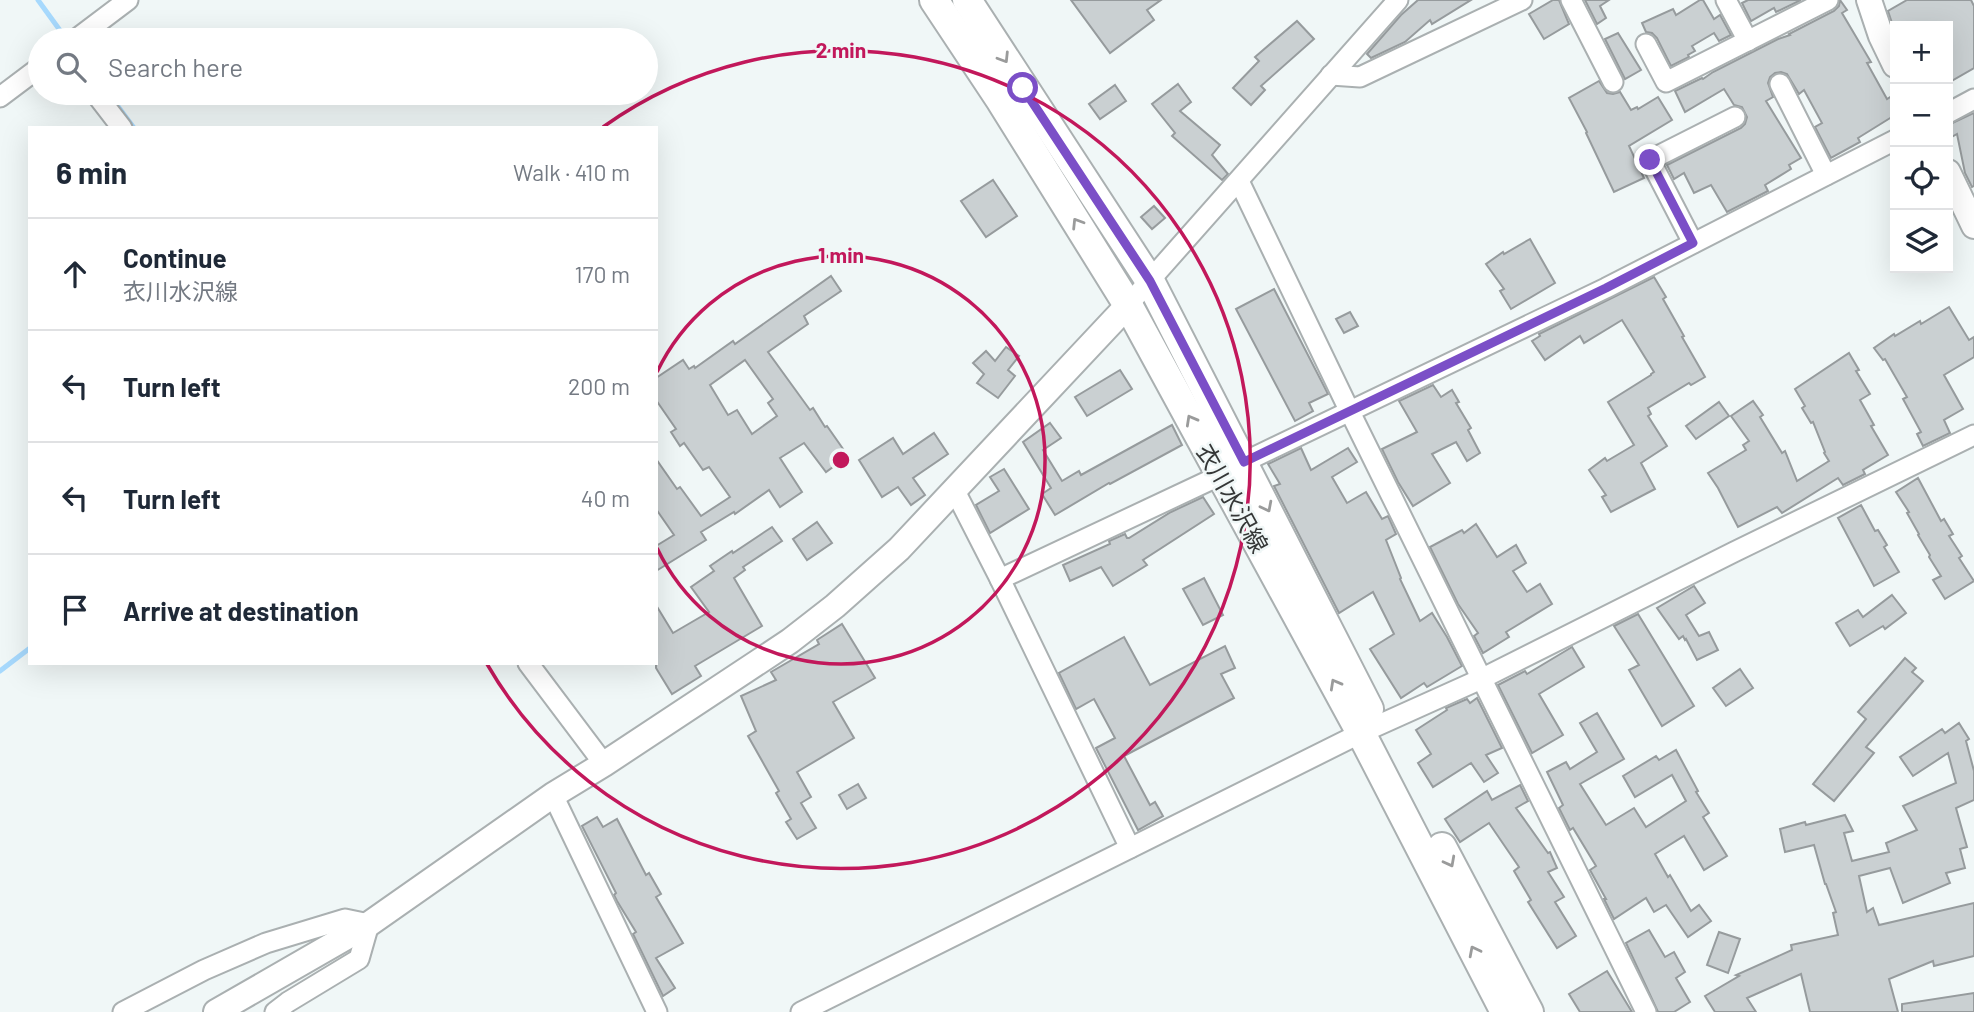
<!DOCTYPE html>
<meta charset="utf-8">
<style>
:root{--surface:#fff;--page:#f6f6f7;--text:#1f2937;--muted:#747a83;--line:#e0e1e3}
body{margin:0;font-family:Barlow,"Noto Sans JP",sans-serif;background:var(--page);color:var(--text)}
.controls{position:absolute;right:21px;top:21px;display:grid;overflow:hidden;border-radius:0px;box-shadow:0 7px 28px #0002}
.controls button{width:63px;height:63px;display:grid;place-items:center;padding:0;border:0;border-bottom:2px solid var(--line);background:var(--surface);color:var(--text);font:35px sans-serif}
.stop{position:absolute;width:21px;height:21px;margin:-16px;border:5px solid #7b4fc7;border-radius:50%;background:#fff}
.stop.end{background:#7b4fc7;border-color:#fff;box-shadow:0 2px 7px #0008}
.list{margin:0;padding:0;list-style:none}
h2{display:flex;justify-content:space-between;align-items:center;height:91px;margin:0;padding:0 28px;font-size:30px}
h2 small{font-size:23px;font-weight:400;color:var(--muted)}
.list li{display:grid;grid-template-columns:46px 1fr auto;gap:21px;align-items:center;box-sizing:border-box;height:112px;padding:0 28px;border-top:2px solid var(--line)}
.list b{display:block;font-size:26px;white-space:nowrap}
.list p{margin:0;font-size:23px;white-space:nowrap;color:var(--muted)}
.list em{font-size:23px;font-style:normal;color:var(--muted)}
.icon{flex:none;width:38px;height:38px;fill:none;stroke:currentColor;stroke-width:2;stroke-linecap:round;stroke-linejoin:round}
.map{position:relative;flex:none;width:1974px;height:1012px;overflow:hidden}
.search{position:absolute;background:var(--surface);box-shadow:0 7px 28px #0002;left:28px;top:28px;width:630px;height:77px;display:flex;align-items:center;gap:18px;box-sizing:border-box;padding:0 24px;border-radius:38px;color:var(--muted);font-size:26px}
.panel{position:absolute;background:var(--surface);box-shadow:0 7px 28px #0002;left:28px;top:126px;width:630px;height:539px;border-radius:0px}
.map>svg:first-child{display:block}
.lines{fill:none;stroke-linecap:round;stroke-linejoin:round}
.stream{stroke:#a7d9fd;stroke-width:5}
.building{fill:#cad0d2;stroke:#969b9d;stroke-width:2;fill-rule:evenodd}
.minor-casing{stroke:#aab0b1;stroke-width:23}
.tertiary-casing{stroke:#aab0b1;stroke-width:28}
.secondary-casing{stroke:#aab0b1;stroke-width:32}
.minor{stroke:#fff;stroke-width:19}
.tertiary{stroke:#fff;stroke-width:24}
.secondary{stroke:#fff;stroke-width:28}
.oneway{stroke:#9a9b9b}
.route{stroke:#7b4fc7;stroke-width:9}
.ring{fill:none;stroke:#c2185b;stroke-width:3.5}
.labels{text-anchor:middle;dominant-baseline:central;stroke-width:5;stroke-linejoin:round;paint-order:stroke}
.street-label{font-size:24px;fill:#353737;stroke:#f0f7f7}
.centre{fill:#c2185b;stroke:#f0f7f7;stroke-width:3.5}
.ring-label{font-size:21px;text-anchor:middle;font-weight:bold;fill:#c2185b;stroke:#f0f7f7;stroke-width:5;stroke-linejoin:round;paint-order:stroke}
</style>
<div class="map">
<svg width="1974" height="1012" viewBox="0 0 1974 1012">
<rect width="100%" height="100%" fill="#f0f7f7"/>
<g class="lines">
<g class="stream">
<path d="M38,0L67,40"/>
<path d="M108,93L134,128"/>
<path d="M0,671L30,648"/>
</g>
</g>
<g class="building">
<path d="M1071,0H1161L1147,10L1154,20L1110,53Z"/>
<path d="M1418,0H1471L1432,24L1430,20L1405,42L1371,58L1367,54L1401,15Z"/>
<path d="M1553,0H1559L1569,24L1544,39L1529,14Z"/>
<path d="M1585,0H1609L1600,6L1606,18L1597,24Z"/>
<path d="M1700,0H1703L1714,19L1720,15L1731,35L1719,41L1714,33L1692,46L1695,51L1688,55L1689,57L1671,66L1657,38L1652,33L1646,32L1642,23L1673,9L1676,15Z"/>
<path d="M1748,0H1801L1776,12L1774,8L1751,21L1742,3Z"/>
<path d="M1840,0L1847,10L1842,13L1871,62L1867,63L1887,99L1895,94V115L1858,138L1860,142L1831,158L1815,127L1822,123L1804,90L1799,94L1787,74L1781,72L1775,73L1770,77L1768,83L1773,97L1766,101L1801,158L1789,165L1791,169L1765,185L1768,191L1727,212L1711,185L1694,193L1684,173L1674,179L1667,165L1741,128L1745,124L1747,117L1742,107L1734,105L1724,89L1685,112L1675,91L1702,78L1703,79L1713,72L1778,39L1790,35L1789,34L1834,11L1839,6Z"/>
<path d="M1907,0H1971L1974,6V68L1948,83V26H1893L1888,11Z"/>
<path d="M1297,21L1314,39L1261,86L1265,90L1251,105L1233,88L1259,61L1255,57Z"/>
<path d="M1618,33L1641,70L1625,79L1605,39Z"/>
<path d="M1599,81L1607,93L1613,94L1620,92L1631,110L1637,107L1638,109L1658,97L1672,120L1629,146L1644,178L1614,192L1586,133L1587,132L1569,98Z"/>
<path d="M1178,84L1191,102L1180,111L1220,145L1212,155L1228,174L1222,180L1172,136L1175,133L1152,104Z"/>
<path d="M1115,85L1126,101L1100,119L1089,104Z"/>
<path d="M1974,113V186L1972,187L1965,173L1957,134L1948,139V125Z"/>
<path d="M993,180L1017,216L986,237L961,201Z"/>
<path d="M1154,206L1165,218L1152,229L1141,217Z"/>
<path d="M1530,239L1555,283L1511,309L1500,291L1504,289L1486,264L1503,252L1504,254Z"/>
<path d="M831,276L841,291L804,316L808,324L768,352L810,410L813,408L825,427L827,426L848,456L826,472L804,443L780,458L802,492L780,507L769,490L735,514L734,512L701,532L706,540L656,571V546L674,535L656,509V459L677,489L680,487L701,516L730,497L709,467L703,470L684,443L680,446L671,432L676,429L656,400V378L683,360L689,369L694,366L695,368L733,341L735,344ZM745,360L773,399L768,403L777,416L752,434L737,410L728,415L710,385Z"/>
<path d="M1654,277L1666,297L1663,299L1684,336L1682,337L1705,377L1691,385L1689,383L1648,408L1651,414L1648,416L1667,446L1641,463L1655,489L1611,512L1602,497L1606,495L1589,470L1605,458L1607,461L1634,445L1608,402L1651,375V374L1654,372L1622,320L1584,343L1580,336L1545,360L1532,341L1540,336L1539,334Z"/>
<path d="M1274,289L1328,394L1309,403L1313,411L1295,421L1236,309Z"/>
<path d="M1949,307L1969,340L1974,337V357L1944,375L1963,409L1944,420L1950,433L1923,446L1917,434L1921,432L1903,399L1907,397L1885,359L1883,360L1874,348L1894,334L1895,336L1920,321L1921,324Z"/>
<path d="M1350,312L1358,326L1344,333L1336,319Z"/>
<path d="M1006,347L1019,356L1008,370L1015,376L998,398L977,383L984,374L973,363L986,351L995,361Z"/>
<path d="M1849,353L1859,370L1856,371L1870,394L1860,400L1874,425L1871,426L1888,455L1863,470L1865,474L1843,485L1838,478L1782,513L1777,507L1738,527L1718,488L1708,473L1746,450L1743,445L1749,441L1731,416L1753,401L1763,415L1760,417L1782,453L1785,451L1797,481L1829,461L1824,453L1825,452L1813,422L1811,423L1802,408L1805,406L1795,389Z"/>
<path d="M1120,370L1132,389L1087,416L1075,397Z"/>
<path d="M1433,385L1441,397L1452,390L1459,402L1456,403L1471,428L1468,430L1480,453L1467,461L1456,442L1432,454L1450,483L1413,506L1398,482L1382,449L1417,432L1399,401Z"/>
<path d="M1719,402L1729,416L1696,439L1686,426Z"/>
<path d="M1050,423L1061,438L1043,450L1062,481L1079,471L1081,475L1172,425L1182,445L1110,484L1109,483L1055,515L1042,494L1051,488L1023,442Z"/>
<path d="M934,433L948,454L913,478L925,495L911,505L898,487L882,497L859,460L893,438L903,454Z"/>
<path d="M1301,448L1311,470L1348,448L1357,462L1332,477L1347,503L1366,492L1382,519L1388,516L1396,534L1386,540L1401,578L1400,579L1420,621L1432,613L1447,637L1462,666L1427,687L1424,683L1401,698L1370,649L1394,634L1373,592L1339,613L1274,486L1280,484L1268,464Z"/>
<path d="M1004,469L1029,509L990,533L976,505L999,491L990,477Z"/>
<path d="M1918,478L1941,521L1944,519L1953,534L1949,536L1962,556L1959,558L1974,581L1945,599L1933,580L1941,576L1929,557L1930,555L1918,535L1919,534L1907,513L1909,512L1896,492Z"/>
<path d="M1203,497L1214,514L1143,560L1147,565L1113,586L1101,567L1070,581L1063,565L1110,544L1109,541L1125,534L1127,538H1129L1171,512Z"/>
<path d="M1861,505L1875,531L1878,530L1887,545L1884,547L1899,572L1874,586L1838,518Z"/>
<path d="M817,522L832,543L807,560L793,539Z"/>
<path d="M1476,524L1497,557L1516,545L1526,563L1513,571L1527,592L1540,584L1552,604L1506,632L1509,637L1483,653L1474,636L1478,633L1458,604L1430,547L1462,530L1464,533Z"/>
<path d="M772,527L782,541L743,567L745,570L734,578L762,626L695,666L701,676L672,694L656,668V605L673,633L709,612L691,587L714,571L710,566L732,551L733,553Z"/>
<path d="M1204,578L1223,615L1203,625L1183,589Z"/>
<path d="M1694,586L1705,603L1686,615L1699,636L1709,632L1718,650L1697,660L1686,639L1685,640L1683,636L1679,639L1657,608Z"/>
<path d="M1892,595L1906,613L1885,629L1883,626L1850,646L1836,623L1858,610L1863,617Z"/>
<path d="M1638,614L1694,706L1662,726L1629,670L1639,665L1614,626Z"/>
<path d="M842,624L875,678L833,702L854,738L797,772L811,797L801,803L816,828L797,839L786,822L791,819L776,793L779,791L748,736L756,731L741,696L776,680L771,672L819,644L817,640Z"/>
<path d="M1124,637L1150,685L1225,646L1235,668L1221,674L1234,698L1124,756L1150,805L1155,802L1163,816L1138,830L1096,748L1115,738L1094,699L1076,709L1059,673Z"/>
<path d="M1572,647L1584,667L1539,694L1563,735L1532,753L1498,685L1525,671L1527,674Z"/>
<path d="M1905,658L1916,668L1912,672L1923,681L1866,747L1874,753L1834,801L1813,784L1866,719L1858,712Z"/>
<path d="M1740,669L1753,688L1726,706L1713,688Z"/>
<path d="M1477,698L1502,748L1486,755L1498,773L1484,782L1471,763L1433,787L1418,763L1431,754L1416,730L1447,710L1446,708L1467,699L1470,703Z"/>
<path d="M1597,713L1624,759L1580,784L1606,825L1634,808L1646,827L1686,801L1672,775L1635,797L1623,776L1656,756L1659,760L1676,750L1698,791L1696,792L1709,813L1703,817L1727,856L1704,870L1684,836L1655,854L1668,877L1670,875L1691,911L1699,905L1711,921L1688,937L1666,905L1654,912L1646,898L1614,919L1604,899H1606L1590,870L1596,866L1573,828L1570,830L1559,808L1563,805L1547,772L1566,762L1570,769L1597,752L1580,723Z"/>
<path d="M1959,723L1969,739L1966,741L1974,771V800L1956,808L1967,847L1960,849L1965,868L1946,873L1950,883L1903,903L1890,868L1859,876L1867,912L1873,908L1879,925L1974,903V956L1934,966L1933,961L1889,979L1898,1012H1810L1801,974L1747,998L1756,1012H1715L1705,996L1739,976L1736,975L1792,950L1791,945L1838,935L1833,913L1836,912L1826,884H1825L1814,845L1785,852L1780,829L1805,822L1806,825L1845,815L1853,831L1844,833L1852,861L1889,852L1886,843L1917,830L1903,806L1956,783L1948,753L1913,776L1900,757L1942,729L1945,733Z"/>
<path d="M858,784L866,798L847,809L839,795Z"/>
<path d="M1520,785L1528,801L1516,808L1548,853L1550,852L1557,868L1548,872L1564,897L1555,902L1576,936L1557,948L1528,902L1531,900L1514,871L1519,867L1489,823L1460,842L1445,819L1487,791L1492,800Z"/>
<path d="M597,817L603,827L617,819L646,875L649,873L661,894L656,897L683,943L656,958L675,988L663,996L633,934L636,932L617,901L614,895L616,893L582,826Z"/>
<path d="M1649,930L1665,957L1674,952L1685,972L1676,978L1690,1002L1674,1012H1658L1626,943Z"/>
<path d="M1719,932L1740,939L1728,973L1707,965Z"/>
<path d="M1607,971L1632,1012H1580L1569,994Z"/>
<path d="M1974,993V1012H1902V1004Z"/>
</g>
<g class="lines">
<defs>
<g id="minor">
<path d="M1571,0L1613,82"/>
<path d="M1726,0L1748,41"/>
<path d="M75,40L128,0"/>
<path d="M1646,44L1666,82L1828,0"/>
<path d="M1331,75L1360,77L1522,0"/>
<path d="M1780,84L1826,175"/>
<path d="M95,93L122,128"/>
<path d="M0,97L40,67"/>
<path d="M1948,113L1974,99"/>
<path d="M1239,181L1350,412L1646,1012"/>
<path d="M1693,243L1650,160L1735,117"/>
<path d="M1128,305L1398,0"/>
<path d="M1244,462L1606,288L1895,140"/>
<path d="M955,491L1000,579L1130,848"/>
<path d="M1000,579L1221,475"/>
<path d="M528,663L604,764"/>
<path d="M553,795L657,1012"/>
<path d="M123,1012L204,970L266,943L345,919L369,924L359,959L288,1002L275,1012"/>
<path d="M801,1012L1361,733L1481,679L1734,552L1974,435"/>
</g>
<g id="tertiary">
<path d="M1869,0L1881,36L1895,65"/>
<path d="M1948,172L1974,226"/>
<path d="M216,1012L369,924L553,795L604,764L790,641L835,606L899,549L1128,305"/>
</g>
<g id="secondary">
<path d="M934,0L1001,101L1128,305L1361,733L1505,1012"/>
<path d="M967,0L1150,281L1369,709"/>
<path d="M1442,847L1529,1012"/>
</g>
</defs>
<use href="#minor" class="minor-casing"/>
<use href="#tertiary" class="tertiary-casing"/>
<use href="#secondary" class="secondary-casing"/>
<use href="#minor" class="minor"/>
<use href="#tertiary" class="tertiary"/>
<use href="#secondary" class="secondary"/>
</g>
<defs><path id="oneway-chevron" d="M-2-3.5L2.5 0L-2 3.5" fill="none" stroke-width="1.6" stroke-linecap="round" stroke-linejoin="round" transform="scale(1.75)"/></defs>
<g class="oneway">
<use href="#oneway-chevron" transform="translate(1004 58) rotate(58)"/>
<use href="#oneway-chevron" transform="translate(1077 223) rotate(-122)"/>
<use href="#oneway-chevron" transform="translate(1191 420) rotate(-119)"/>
<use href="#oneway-chevron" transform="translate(1267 507) rotate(63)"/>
<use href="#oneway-chevron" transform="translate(1335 684) rotate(-119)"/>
<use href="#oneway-chevron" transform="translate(1450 862) rotate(62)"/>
<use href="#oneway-chevron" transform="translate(1474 951) rotate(-117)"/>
</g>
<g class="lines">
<path class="route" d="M1023,88L1150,281L1244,462L1606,288L1693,243L1650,160"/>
</g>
<g class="ring">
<path d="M657 372A204 204 0 1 1 657 548"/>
<path d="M603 127A409 409 0 1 1 487 664"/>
</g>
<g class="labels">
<g class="street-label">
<text transform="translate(1233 498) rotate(61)">衣川水沢線</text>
</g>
</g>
<circle cx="841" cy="460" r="10" class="centre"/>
<g class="ring-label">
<text x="841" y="58">2 min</text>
<text x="841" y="263">1 min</text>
</g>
</svg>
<div class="controls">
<button>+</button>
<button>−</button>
<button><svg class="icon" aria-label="locate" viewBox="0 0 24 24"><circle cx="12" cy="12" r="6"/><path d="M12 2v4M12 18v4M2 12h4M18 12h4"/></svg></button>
<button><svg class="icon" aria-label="layers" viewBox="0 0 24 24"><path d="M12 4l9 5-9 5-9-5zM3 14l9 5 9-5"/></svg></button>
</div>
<div class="stop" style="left:1023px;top:88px"></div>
<div class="stop end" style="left:1650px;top:160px"></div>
<div class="search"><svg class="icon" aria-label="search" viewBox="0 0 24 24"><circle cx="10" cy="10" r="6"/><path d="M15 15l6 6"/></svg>Search here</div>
<section class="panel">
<h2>6 min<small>Walk · 410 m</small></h2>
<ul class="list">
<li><svg class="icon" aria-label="ahead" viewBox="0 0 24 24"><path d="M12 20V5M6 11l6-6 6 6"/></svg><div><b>Continue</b><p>衣川水沢線</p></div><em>170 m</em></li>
<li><svg class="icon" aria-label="left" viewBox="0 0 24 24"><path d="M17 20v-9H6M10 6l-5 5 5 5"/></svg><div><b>Turn left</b></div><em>200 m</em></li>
<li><svg class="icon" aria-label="left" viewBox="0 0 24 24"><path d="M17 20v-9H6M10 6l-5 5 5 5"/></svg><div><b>Turn left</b></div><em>40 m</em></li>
<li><svg class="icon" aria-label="arrive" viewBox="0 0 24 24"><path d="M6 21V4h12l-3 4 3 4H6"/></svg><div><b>Arrive at destination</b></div></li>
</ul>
</section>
</div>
